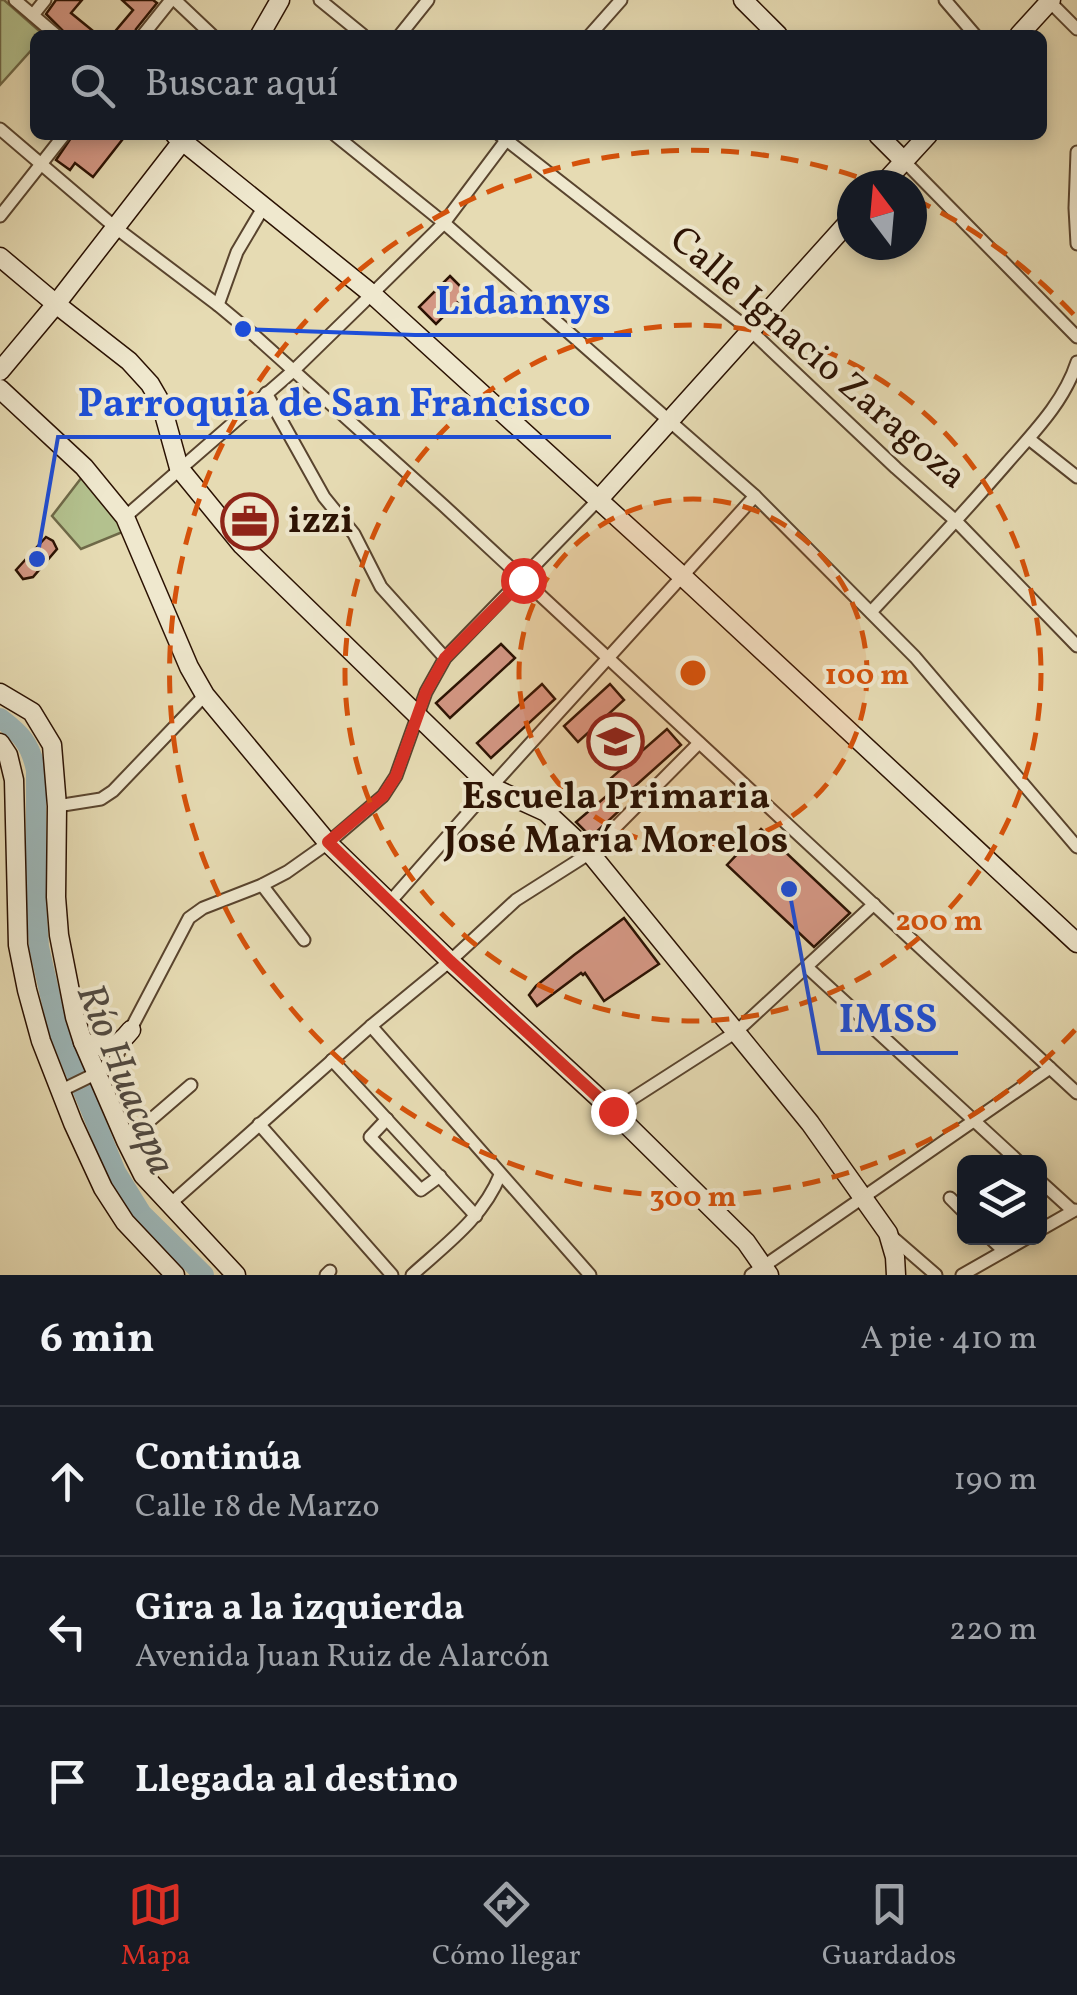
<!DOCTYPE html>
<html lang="es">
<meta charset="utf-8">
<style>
:root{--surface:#171b24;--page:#20242c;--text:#f1f3f6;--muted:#9ea1a6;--line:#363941;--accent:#d93025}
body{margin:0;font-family:Vollkorn,serif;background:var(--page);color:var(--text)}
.controls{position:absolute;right:30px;bottom:30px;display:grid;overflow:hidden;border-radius:15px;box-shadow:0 5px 15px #0003}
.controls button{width:90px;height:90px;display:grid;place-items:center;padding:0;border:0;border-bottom:2px solid var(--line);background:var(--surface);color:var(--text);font:50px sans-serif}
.compass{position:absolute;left:837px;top:170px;width:90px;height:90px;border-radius:50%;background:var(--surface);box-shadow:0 5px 15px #0003;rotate:344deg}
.stop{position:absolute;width:30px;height:30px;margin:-22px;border:8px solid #d93025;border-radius:50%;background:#fff}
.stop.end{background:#d93025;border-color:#fff;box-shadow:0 2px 10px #0008}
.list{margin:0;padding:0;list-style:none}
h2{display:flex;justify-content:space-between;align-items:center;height:130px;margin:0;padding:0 40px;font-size:42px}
h2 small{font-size:32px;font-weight:400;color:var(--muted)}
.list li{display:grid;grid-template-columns:65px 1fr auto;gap:30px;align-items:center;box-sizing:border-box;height:150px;padding:0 40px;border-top:2px solid var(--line)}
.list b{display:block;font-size:38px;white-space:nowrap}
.list p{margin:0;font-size:32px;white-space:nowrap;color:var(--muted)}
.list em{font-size:32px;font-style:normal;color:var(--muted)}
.icon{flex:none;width:55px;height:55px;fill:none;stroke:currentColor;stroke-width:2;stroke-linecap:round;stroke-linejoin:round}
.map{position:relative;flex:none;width:1077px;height:1275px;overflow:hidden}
.search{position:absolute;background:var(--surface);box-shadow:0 5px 15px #0003;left:30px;right:30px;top:30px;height:110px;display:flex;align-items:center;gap:25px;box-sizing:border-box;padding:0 35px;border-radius:15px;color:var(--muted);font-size:38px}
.sheet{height:580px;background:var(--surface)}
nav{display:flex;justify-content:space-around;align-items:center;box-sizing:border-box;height:140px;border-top:2px solid var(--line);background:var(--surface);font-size:28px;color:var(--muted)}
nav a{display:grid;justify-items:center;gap:5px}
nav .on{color:var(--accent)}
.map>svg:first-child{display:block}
.green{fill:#b3c18e;stroke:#6e6948;stroke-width:2.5}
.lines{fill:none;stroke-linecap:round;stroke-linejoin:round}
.river{stroke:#9db8ba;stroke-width:20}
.building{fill:#d49784;stroke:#2a1102;stroke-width:2.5}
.street-casing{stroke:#59442e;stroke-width:15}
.secondary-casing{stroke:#2a1102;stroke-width:21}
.street{stroke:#efe8ce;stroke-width:11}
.secondary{stroke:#efe8ce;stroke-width:18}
.route{stroke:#d93025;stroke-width:12}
.ring{fill:none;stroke:#d5520b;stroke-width:5;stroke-dasharray:18 12}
.labels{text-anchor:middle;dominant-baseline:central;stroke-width:8;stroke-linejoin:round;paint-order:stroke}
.street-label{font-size:38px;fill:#2a1102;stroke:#efe8ce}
.poi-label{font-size:38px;font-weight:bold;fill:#2a1102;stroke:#efe8ce;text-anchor:start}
.water-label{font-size:40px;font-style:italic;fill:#524b42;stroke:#efe8ce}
.centre{fill:#d5520b;stroke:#efe8ce;stroke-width:5}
.ring-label{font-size:30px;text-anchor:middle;font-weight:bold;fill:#d5520b;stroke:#efe8ce;stroke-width:8;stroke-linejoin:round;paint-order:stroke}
.leader{fill:none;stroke:#1d4ed8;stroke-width:4}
.callout-dot{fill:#1d4ed8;stroke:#efe8ce;stroke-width:4}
.callout-label{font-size:40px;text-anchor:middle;font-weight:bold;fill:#1d4ed8;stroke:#efe8ce;stroke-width:8;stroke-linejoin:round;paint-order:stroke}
</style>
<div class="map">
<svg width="1077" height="1275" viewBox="0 0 1077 1275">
<rect width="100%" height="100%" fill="#e6dbb3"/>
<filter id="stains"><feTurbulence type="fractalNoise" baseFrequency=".002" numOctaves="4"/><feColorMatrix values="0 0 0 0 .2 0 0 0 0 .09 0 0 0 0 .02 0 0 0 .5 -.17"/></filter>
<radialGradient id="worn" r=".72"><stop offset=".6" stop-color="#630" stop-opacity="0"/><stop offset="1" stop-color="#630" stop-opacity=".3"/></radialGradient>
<g class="green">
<path d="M0,0H4L44,35H35V46L0,85Z"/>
<path d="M82,477L125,531L81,549L52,516Z"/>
</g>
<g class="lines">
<path class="river" d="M0,718C21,734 30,743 36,770V900L39,947L58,1030L116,1172L142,1214L204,1275"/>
</g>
<g class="building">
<path d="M56,0H82L71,13L98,35H67L46,14Z"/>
<path d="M122,0H153L157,3L136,29L134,35H112L133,10Z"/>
<path d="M73,135H126L93,177L75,163L70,170L56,160Z"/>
<path d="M450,276L467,293L436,324L419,307Z"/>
<path d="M46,537L53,541L57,549L33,577L23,579L16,570Z"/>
<path d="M501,644L515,658L450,718L436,703Z"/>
<path d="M542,684L555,699L491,758L477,743Z"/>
<path d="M610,684L624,700L578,742L564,726Z"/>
<path d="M667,729L681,745L615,804L620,810L591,837L576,822L617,787L610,779Z"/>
<path d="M761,829L850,913L814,947L727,865Z"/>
<path d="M624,918L659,964L604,1001L585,973L583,975L581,973L537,1006L529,995L536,986L574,955Z"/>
</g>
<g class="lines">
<defs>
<g id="street">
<path d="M15,0L56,35"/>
<path d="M175,0L212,35"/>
<path d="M320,0L363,35"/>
<path d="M945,0L975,35"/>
<path d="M1048,0L1077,29"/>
<path d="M33,15L45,0"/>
<path d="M143,35L171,0"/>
<path d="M400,35L428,0"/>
<path d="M590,35L621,0"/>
<path d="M0,129L116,228L218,305L254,335L443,505L1077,1093"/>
<path d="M335,135L444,223L755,496L915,657L1077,847"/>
<path d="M500,135L750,330L896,468L957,522L1077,646"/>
<path d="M1077,152L1075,208L1077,244"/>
<path d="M904,161L1077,337"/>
<path d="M0,216L64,135"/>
<path d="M218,305L237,252L263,208"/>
<path d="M266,393L324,497L354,534L381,587L445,658"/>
<path d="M1029,439L1077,477"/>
<path d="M125,517L293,371L372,294L444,223L510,135"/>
<path d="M871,612C917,563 963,514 1007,463C1034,432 1064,402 1077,362"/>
<path d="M57,806L101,799L113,791L205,695"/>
<path d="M262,885L304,940"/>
<path d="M389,903L491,787L755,496"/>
<path d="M808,968L1019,1162"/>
<path d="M371,1026L590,1275"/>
<path d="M332,1060L476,1216"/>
<path d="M60,1091L97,1073L114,1061L189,918L203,908L262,885L287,872L328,843L383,796L396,776L426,692L445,658L599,499"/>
<path d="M613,1111L736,1032L874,904"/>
<path d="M387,1119L370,1137L421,1190L440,1176"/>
<path d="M259,1124L392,1275"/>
<path d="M126,1141L191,1085"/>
<path d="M1040,1181L1073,1211"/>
<path d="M950,1198L964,1212"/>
<path d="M170,1204L371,1026L450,961L516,900L590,853L699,743"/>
<path d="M1040,1230L1075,1210"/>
<path d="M891,1236L936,1275"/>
<path d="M990,1238L1004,1251"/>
<path d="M326,1275L330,1271"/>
<path d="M412,1275C445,1245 483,1218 500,1175"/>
<path d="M751,1275L1050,1068"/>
<path d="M962,1275L1027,1238"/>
</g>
<g id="secondary">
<path d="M743,0L778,35"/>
<path d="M260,35L280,0"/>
<path d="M1019,35L1051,0"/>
<path d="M175,135L372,294L681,575L1077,943"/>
<path d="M878,135L904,161"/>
<path d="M882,185L928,135"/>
<path d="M0,257L56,304L129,361L150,384L161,403L179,468L242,545L491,787L546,812L590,853L810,1123L888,1233L895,1257L896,1275"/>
<path d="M0,371L56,304L187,135"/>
<path d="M0,389L84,467L125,517L189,667L205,695L328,843L450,961L613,1111L746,1242L769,1275"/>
<path d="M599,499L852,218"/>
<path d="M0,693L32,712L52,745L57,806L56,897L59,935L75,1017L83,1042L126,1141L143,1175L236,1275"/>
<path d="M0,743L8,755L14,780L18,945L27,990L41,1041L73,1123L103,1188L125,1222L175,1275"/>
<path d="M83,1042C108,1049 114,1051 131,1030"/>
</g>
</defs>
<use href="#street" class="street-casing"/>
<use href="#secondary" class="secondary-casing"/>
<use href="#street" class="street"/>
<use href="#secondary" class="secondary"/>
</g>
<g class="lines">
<path class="route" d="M523,580L445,658L426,692L396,776L383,796L328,842L450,961L613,1111"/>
</g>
<circle cx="693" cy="673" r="174" fill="#d5520b" fill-opacity=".12"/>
<g class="ring">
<circle cx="693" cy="673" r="174"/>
<circle cx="693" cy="673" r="348"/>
<path d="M1075 1030A523 523 0 1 1 880 185M914 199A523 523 0 0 1 1075 316"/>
</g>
<defs>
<symbol id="office-ring" viewBox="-11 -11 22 22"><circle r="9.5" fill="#efe8ce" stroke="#8f2418" stroke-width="1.5"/><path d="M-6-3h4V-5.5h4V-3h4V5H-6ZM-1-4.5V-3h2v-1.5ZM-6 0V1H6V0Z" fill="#8f2418"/></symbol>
<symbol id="school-ring" viewBox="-11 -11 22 22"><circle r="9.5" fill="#efe8ce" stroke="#8f2418" stroke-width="1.5"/><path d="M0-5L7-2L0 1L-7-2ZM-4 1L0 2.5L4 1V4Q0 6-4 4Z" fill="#8f2418"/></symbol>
</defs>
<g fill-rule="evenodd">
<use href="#office-ring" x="218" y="490" width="63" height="63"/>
<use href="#school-ring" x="584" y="710" width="63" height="63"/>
</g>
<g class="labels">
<g class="street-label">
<text transform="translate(817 359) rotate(41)">Calle Ignacio Zaragoza</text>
</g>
<g class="poi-label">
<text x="288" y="522">izzi</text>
<text x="616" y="798" text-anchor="middle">Escuela Primaria<tspan x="616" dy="44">José María Morelos</tspan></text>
</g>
<g class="water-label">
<text transform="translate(124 1080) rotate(68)">Río Huacapa</text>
</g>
</g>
<circle cx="693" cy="673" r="15" class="centre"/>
<g class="ring-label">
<text x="867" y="684">100 m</text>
<text x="939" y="930">200 m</text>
<text x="693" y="1206">300 m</text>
</g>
<path class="leader" d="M243 329L415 335H631M37 559L58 437H611M789 889L819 1053H958"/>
<g class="callout-dot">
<circle cx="243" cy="329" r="10"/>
<circle cx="37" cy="559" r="10"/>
<circle cx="789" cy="889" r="10"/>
</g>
<g class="callout-label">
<text x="523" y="314">Lidannys</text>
<text x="334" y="416">Parroquia de San Francisco</text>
<text x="888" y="1032">IMSS</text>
</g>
<rect width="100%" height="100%" filter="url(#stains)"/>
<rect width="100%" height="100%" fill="url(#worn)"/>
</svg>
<div class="controls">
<button><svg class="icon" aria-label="layers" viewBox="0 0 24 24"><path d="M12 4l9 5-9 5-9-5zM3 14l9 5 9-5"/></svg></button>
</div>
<svg class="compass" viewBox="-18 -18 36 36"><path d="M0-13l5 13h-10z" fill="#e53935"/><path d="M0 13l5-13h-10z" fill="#9ea1a6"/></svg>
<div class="stop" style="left:523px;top:580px"></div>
<div class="stop end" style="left:613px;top:1111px"></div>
<div class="search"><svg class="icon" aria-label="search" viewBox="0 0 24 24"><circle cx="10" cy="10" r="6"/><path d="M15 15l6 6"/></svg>Buscar aquí</div>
</div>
<section class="sheet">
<h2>6 min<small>A pie · 410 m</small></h2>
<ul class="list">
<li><svg class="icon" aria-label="ahead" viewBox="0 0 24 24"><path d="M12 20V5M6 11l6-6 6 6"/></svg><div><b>Continúa</b><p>Calle 18 de Marzo</p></div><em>190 m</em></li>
<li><svg class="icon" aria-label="left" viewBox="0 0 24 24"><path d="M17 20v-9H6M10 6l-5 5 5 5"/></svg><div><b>Gira a la izquierda</b><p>Avenida Juan Ruiz de Alarcón</p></div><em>220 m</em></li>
<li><svg class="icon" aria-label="arrive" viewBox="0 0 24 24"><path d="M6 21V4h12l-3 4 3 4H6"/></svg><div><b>Llegada al destino</b></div></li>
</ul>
</section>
<nav>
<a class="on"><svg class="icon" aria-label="map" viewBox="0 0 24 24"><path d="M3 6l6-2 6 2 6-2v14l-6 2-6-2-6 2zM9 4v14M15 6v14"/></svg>Mapa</a>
<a><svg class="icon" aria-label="directions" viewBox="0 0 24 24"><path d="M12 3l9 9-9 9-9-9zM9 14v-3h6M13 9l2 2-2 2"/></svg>Cómo llegar</a>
<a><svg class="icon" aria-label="saved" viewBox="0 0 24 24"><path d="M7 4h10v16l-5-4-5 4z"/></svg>Guardados</a>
</nav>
